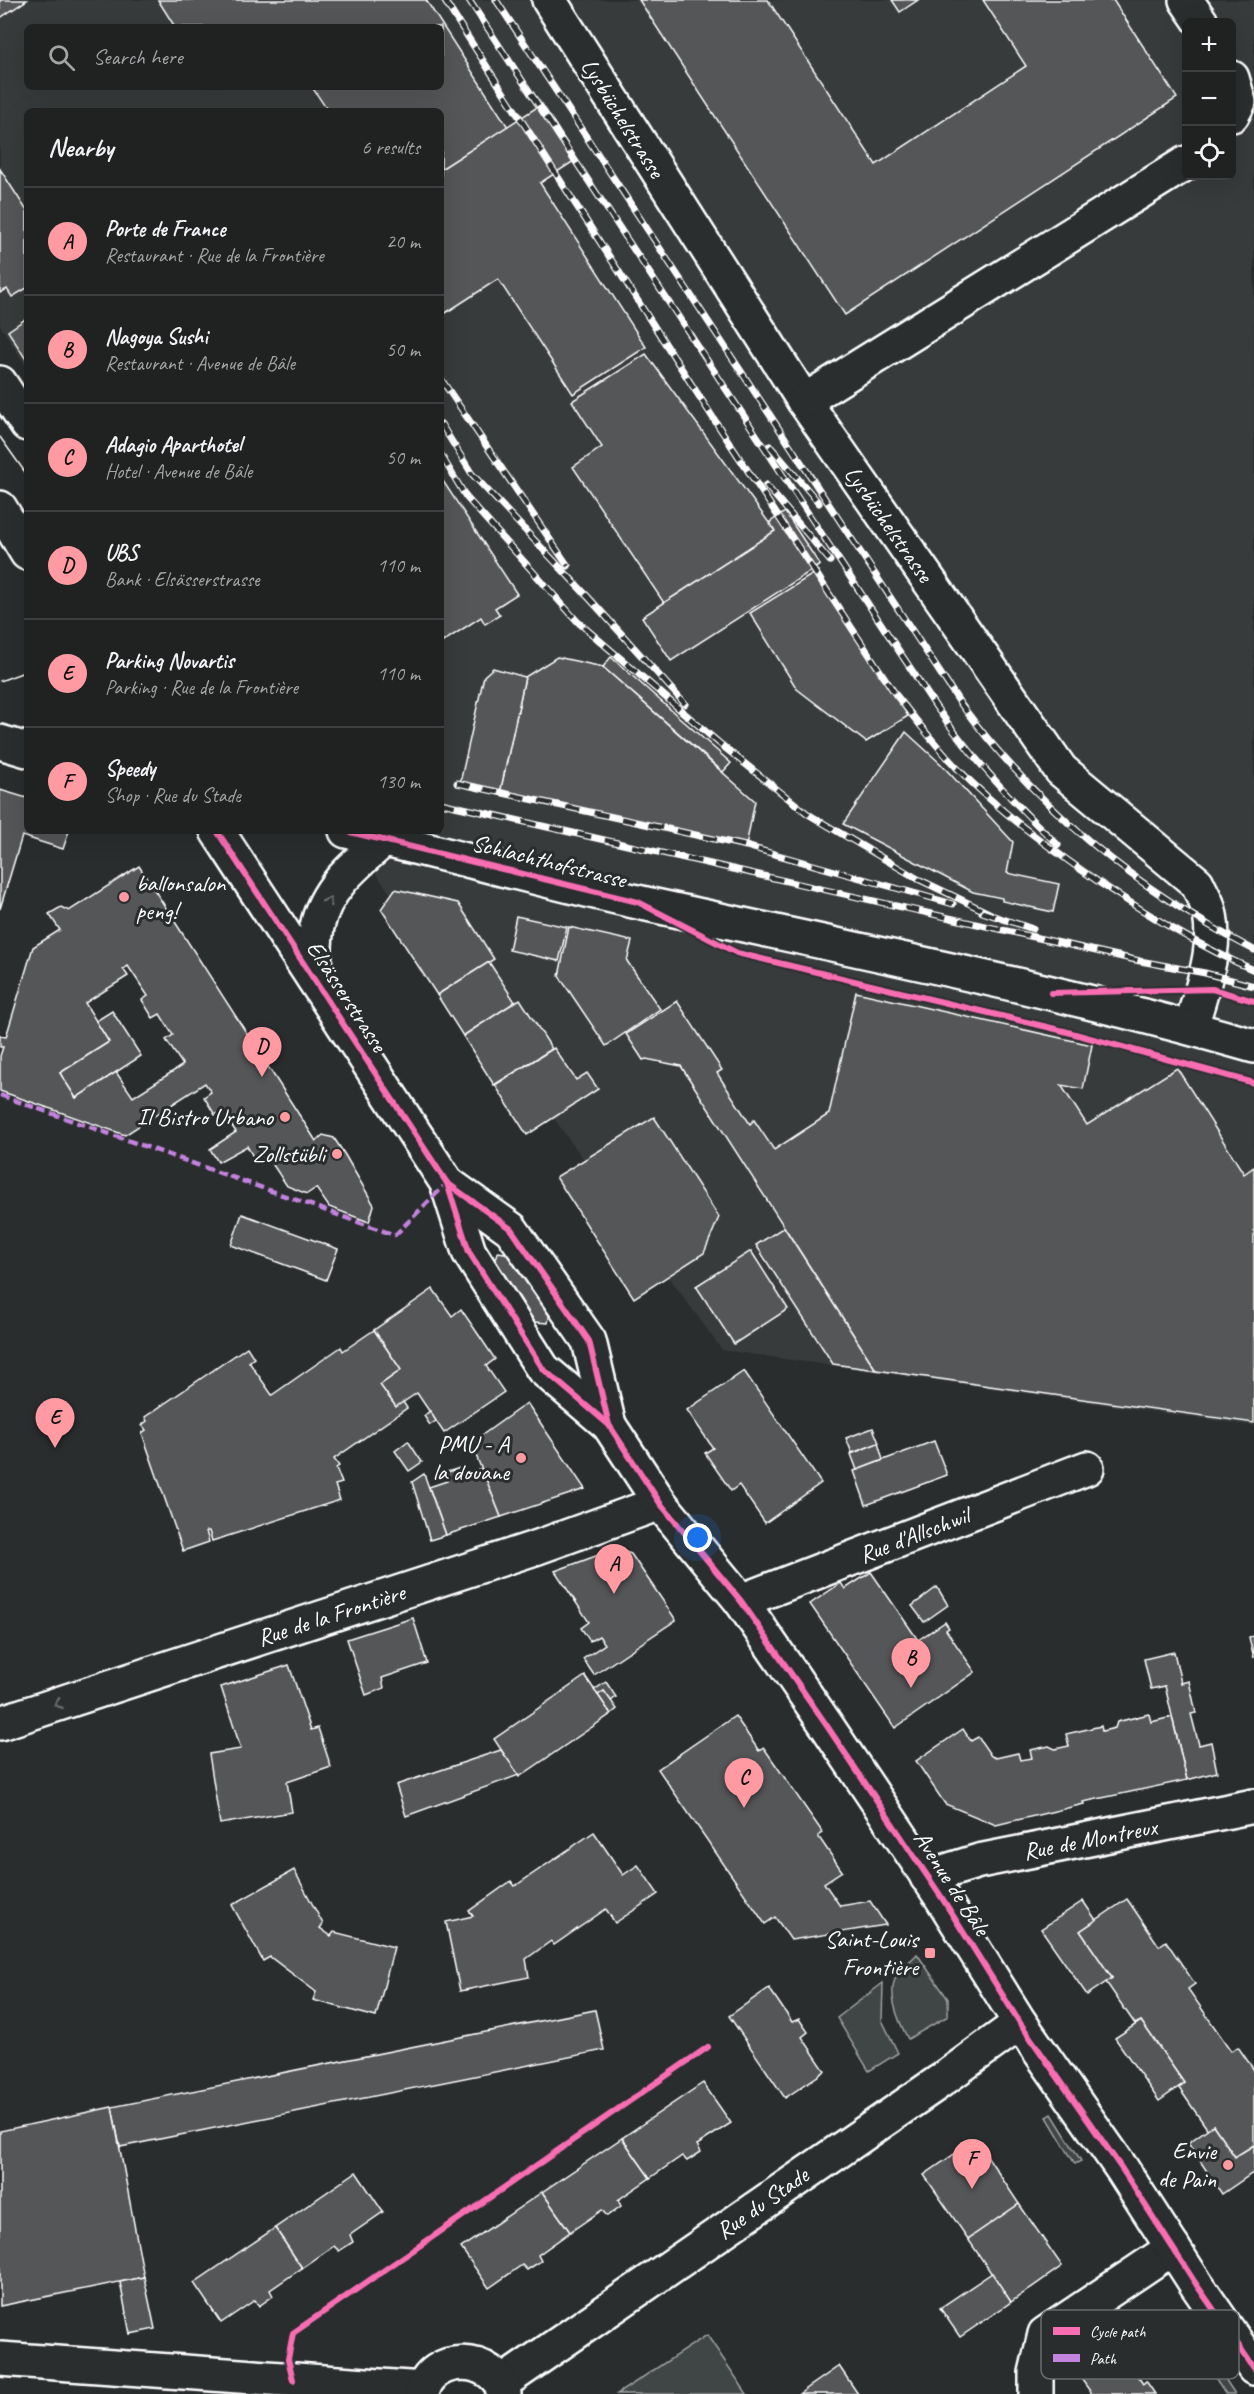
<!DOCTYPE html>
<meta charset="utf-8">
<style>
:root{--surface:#202222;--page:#282a2a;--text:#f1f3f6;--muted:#a2a4a5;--line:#3d3f40;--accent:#ff9aa2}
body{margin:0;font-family:Caveat,sans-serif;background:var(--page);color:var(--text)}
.controls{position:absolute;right:18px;top:18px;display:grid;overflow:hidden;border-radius:9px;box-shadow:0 6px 24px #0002}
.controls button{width:54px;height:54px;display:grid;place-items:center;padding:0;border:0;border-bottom:2px solid var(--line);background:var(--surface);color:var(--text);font:30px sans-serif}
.you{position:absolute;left:698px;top:1538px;width:21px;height:21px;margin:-15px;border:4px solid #fff;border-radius:50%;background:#1a73e8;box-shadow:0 0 0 9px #1a73e833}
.badge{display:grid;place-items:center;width:39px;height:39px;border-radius:50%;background:var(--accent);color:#111;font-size:20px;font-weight:700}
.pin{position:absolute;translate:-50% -50px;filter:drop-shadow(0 2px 3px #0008)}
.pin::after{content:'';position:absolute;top:32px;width:21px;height:18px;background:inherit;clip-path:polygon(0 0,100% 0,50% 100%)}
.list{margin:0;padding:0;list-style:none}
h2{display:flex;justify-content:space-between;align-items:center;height:78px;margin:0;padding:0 24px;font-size:26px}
h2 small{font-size:20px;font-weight:400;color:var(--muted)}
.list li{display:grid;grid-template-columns:39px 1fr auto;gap:18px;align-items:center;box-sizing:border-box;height:108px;padding:0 24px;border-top:2px solid var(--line)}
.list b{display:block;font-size:22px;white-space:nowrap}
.list p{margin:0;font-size:20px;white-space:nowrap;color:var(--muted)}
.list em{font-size:20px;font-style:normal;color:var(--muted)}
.icon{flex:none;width:33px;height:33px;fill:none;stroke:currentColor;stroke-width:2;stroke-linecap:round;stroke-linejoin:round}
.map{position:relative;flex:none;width:1254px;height:2394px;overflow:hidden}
.search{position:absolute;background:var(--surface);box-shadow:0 6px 24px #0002;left:24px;top:24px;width:420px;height:66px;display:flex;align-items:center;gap:15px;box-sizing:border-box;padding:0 21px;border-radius:9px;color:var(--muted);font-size:22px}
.panel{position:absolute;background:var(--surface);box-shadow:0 6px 24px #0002;left:24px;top:108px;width:420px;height:726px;border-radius:9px}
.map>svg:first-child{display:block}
.built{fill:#373a3b;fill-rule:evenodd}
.green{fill:#414445;stroke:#a0a2a2;stroke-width:1.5}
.building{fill:#555758;stroke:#fff;stroke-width:1.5;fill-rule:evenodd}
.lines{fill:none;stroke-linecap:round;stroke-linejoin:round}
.minor-casing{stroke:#fff;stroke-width:38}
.major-casing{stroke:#fff;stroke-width:38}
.minor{stroke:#2a2d2e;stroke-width:33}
.major{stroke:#2a2d2e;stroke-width:33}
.tram{stroke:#fff;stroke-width:1.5}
.rail-casing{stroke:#fff;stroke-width:7}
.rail{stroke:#2a2d2e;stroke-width:4.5;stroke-dasharray:14;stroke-linecap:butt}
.quiet{stroke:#c483df;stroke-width:4.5;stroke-dasharray:9 4.5;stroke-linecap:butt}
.cycleway-casing{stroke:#2a2d2e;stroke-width:10}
.cycleway{stroke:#f96db3;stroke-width:6}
.oneway{stroke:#6a6c6d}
.poi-dot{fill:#ff9aa2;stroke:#2a2d2e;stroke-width:2}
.labels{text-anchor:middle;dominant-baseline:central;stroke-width:6;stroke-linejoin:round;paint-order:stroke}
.street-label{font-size:24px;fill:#fff;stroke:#2a2d2e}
.poi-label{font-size:24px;fill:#fff;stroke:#2a2d2e;text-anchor:end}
.key{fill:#2a2d2e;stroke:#6a6c6d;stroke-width:1.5}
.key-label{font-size:16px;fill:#fff}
</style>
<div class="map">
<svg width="1254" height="2394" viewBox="0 0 1254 2394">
<rect width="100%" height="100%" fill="#2a2d2e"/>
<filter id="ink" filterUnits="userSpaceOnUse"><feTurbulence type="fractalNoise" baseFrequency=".0167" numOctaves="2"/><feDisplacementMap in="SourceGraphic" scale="12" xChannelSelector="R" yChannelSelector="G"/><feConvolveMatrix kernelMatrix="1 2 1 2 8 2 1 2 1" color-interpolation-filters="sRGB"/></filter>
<g filter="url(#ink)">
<path class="built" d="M0,0H1254V1426L722,1350L345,831H441V111H27V368L0,325ZM1186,22H1232V176H1186ZM27,27H441V87H27Z"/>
<g class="green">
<path d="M917,1954L948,1999V2016L908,2039C900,2024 888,1997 895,1979C898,1970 911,1961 917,1954Z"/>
<path d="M883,1983L882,2020L898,2053L869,2071L837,2018Z"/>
<path d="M1052,2114L1081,2161L1075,2164L1047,2117Z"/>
<path d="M1178,2308L1235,2394H1226L1171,2312Z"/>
<path d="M707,2335L747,2394H617Z"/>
</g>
<g class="building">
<path d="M0,0H27L0,18Z"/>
<path d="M158,0H426L508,127L441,169V111H328L312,87H441V27H175Z"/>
<path d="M639,0H768L876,165L1026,66L983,0H1113L1177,98L845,315Z"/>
<path d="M892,0H918L900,12Z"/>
<path d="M542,104L577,159L540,183L646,347L573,394L498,279L441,316V169Z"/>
<path d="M0,169L27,211V288L12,297L7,289L0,293Z"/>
<path d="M27,318V361L8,331Z"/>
<path d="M646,354L775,531L664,603L573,467L602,447L572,401Z"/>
<path d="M441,478L517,594L495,608L500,615L485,624L481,617L441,643Z"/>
<path d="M785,512L820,565L671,661L642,617L775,531L770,522Z"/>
<path d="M818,571L908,716L866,742L797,689L750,613Z"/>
<path d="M557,657L603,667L755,801L746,846L500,793L525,677Z"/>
<path d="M611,657L731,763L723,772L603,667Z"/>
<path d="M493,668L525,677L500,793L460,783L484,676Z"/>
<path d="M906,732L941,764L1013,842L1007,873L1059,884L1053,912L1002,901V898L973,892L843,824Z"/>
<path d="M0,790L27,798V831H69L63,849L22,836L0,909Z"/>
<path d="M139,866L316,1141L323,1135L334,1138L345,1155L374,1205L369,1222L329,1207L316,1188L307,1194L287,1186L267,1156L256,1162L247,1146L218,1162L210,1149L236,1132L222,1111L215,1115L204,1097L211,1092L205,1083L125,1135L0,1091V1056L3,1047H0V1036L6,1037L33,947L60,930L49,914L61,907L69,911ZM128,966L148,996L142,1000L153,1018L160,1014L173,1035L166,1040L183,1065L133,1097L116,1072L76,1098L60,1073L109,1042L85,1003L128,976L123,969Z"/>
<path d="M395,889L458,903L494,959L437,995L381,909Z"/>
<path d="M516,916L567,927L559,961L509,950Z"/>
<path d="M569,927L632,941L627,961L660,1009L606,1046L559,976Z"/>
<path d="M489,962L515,1002L463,1036L437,995Z"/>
<path d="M856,992L1092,1045L1083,1089L1061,1085L1087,1125L1177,1068L1244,1174L1254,1167V1423L876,1370L681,1066L646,1059L643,1060L626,1034L677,1001L722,1070L717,1073L750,1124L754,1120L774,1150L829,1114Z"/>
<path d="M520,999L552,1049L494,1085L463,1036Z"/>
<path d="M112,1011L141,1056L76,1098L60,1073L109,1042L96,1021Z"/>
<path d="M554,1048L576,1080L587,1073L598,1089L527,1135L495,1085Z"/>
<path d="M654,1117L719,1217L704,1253L634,1298L556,1177Z"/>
<path d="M242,1214L338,1249L326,1280L231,1245Z"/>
<path d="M784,1227L876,1370L833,1364L756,1245Z"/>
<path d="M751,1251L788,1309L734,1344L696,1286Z"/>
<path d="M498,1252L511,1254L550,1312L548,1323L534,1322L495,1264Z"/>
<path d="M433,1289L452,1316L461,1309L476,1331L495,1359L486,1366L504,1392L444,1433L417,1393L396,1407L380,1385L401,1370L374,1330Z"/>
<path d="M374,1330L401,1370L380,1385L396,1407L403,1402L407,1408L334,1459L339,1466L336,1468L342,1483L335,1485L340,1500L212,1541L209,1531H206L209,1542L183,1551L142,1433L146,1430L142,1425L147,1421L145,1417L247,1347L254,1358L249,1362L272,1395L341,1347L343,1351Z"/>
<path d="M744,1371L821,1483L765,1523L739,1485L731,1491L705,1453L713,1448L687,1410Z"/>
<path d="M527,1403L585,1489L501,1517L471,1443Z"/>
<path d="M430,1411L436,1421L430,1425L424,1416Z"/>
<path d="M873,1428L879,1443L852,1453L846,1438Z"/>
<path d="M408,1441L422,1462L409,1471L395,1451Z"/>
<path d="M934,1441L947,1475L866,1505L854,1471Z"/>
<path d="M878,1443L883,1460L857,1470L851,1454Z"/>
<path d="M460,1468L463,1475L482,1469L501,1517L446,1535L429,1487L447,1481L444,1473Z"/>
<path d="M424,1474L446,1535L430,1540L412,1482Z"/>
<path d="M615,1549L631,1554L676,1620L594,1675L583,1659L605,1644L599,1636L590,1641L581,1628L589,1622L555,1571Z"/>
<path d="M871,1572L918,1640L945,1622L949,1628L946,1630L975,1672L895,1728L810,1604L841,1583L845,1589Z"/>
<path d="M937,1587L948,1605L924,1622L912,1606Z"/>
<path d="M413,1618L427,1663L382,1678L384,1688L366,1695L347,1639Z"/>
<path d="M1254,1636V1658L1249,1637Z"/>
<path d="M1174,1652L1181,1683L1189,1681L1196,1713L1191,1714L1199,1745L1211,1742L1217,1772L1187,1780L1165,1686L1151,1689L1144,1659Z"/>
<path d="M289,1665L311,1730L318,1728L331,1767L287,1782L292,1812L220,1824L209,1754L241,1749L221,1687Z"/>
<path d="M585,1676L611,1714L519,1777L494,1739Z"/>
<path d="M606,1682L616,1697L611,1701L604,1691L598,1695L594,1690Z"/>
<path d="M604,1691L617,1709L611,1714L598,1695Z"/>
<path d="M1149,1714L1151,1722L1172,1717L1187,1780L1083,1802L1084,1804L996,1825L945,1804L916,1761L963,1729L971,1741L978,1737L991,1756L996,1758L1018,1753L1020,1760L1032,1758L1030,1750L1049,1746L1055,1749L1069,1746L1066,1734L1101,1726L1102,1731L1115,1728L1117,1722Z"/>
<path d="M735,1716L759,1751L764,1748L823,1833L818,1836L842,1871L824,1883L840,1906L870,1901L886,1925L791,1940L775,1917L765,1924L658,1769Z"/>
<path d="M501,1750L519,1775L406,1816L396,1785Z"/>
<path d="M594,1832L623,1875L638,1865L658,1894L615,1923L606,1909L554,1945L551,1941L526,1959L529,1977L460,1991L446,1922L473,1916L469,1911L511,1881L515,1886Z"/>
<path d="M294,1870L323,1924L320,1928L331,1936L334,1932L394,1947L376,2017L313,2000L316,1992L270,1957L263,1961L232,1905Z"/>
<path d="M1127,1899L1159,1946L1166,1941L1195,1984L1188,1989L1231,2051L1238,2047L1254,2070V2145L1235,2157L1213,2125L1208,2130L1179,2088L1184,2083L1141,2021L1135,2024L1106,1982L1112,1978L1080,1931Z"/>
<path d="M1083,1901L1096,1920L1080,1931L1112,1978L1087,1995L1041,1929Z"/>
<path d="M769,1988L792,2022L799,2019L808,2032L802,2037L825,2071L785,2098L729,2016Z"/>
<path d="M595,2010L604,2050L120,2147L112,2107Z"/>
<path d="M1141,2021L1184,2083L1159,2101L1115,2038Z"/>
<path d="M703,2083L731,2123L697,2145L701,2152L687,2161L682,2156L650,2178L622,2138Z"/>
<path d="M112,2107L144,2277L0,2306V2131Z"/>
<path d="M1213,2125L1235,2157L1254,2145V2172L1222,2194L1188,2143Z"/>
<path d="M622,2138L650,2178L618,2200L621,2206L607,2216L602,2210L570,2232L542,2192Z"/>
<path d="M976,2139L1019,2204L968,2239L924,2175Z"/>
<path d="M356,2172L383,2212L350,2235L353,2242L339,2251L334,2246L302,2268L275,2228Z"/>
<path d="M542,2192L570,2232L538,2255L541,2261L527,2270L522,2265L489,2288L461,2248Z"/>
<path d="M1019,2204L1062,2266L1011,2302L968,2239Z"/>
<path d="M275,2228L302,2268L270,2290L273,2296L259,2306L255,2300L221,2323L194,2283Z"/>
<path d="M992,2273L1011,2302L960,2337L940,2308Z"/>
<path d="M144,2277L155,2329L130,2334L120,2282Z"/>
<path d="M1122,2353L1143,2384L1146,2381L1155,2394H1092L1082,2380Z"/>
<path d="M839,2366L858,2394H799Z"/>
</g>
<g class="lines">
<defs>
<g id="minor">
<path d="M549,0L804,401L1061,770L1197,883C1200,890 1204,897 1207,904C1221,943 1201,990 1191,1027"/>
<path d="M1186,0L1201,22"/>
<path d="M1232,78L1239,102L1232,115"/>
<path d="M804,401L1186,163"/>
<path d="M741,1601L1087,1468"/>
<path d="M0,1723L538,1547L660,1503"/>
<path d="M927,1877L979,1861L1254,1806"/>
<path d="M0,2359L423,2389"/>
<path d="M502,2383L939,2082L1020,2023"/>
<path d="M422,2394C430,2352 496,2354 504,2394"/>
<path d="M1036,2394V2373L1045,2334L1173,2248"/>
</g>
<g id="major">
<path d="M0,383L27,424"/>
<path d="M0,508L27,553"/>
<path d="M0,742L27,750"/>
<path d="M217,831L447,1183L469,1252L543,1369L609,1425L660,1503L741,1601L827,1726L942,1898L1020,2023L1122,2169L1196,2284L1254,2368"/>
<path d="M346,831C445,853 543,881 642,903C847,948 1053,988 1254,1046"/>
<path d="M314,979C315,962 314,944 317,927C325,888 356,864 385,839"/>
<path d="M447,1183L511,1229L589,1341L609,1425"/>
</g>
</defs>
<use href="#minor" class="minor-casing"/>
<use href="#major" class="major-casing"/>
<use href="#minor" class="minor"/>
<use href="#major" class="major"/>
<g class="tram">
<path d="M0,437L27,475"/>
<path d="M0,681L27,671"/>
</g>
<defs>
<g id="rail">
<path d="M444,0L719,427L896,695C916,720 935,745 957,768C1001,813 1052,850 1103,885C1152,917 1200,947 1254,970"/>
<path d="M469,0L936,707C972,757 1013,803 1058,845"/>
<path d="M496,0L960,703C1039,810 1136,889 1254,950"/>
<path d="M441,379L568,566"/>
<path d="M441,424L472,474L589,598L685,704"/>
<path d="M770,446L819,503"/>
<path d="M441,455L466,497L578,622L719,743L808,814L918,879L991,914"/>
<path d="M766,485L830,561"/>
<path d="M457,783L746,846L953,904"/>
<path d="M441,803L1140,961L1205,973L1254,986"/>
<path d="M982,912L1033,929"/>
</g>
</defs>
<use href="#rail" class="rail-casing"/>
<use href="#rail" class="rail"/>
<path class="quiet" d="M0,1095L395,1235L447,1183"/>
<defs>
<g id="cycleway">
<path d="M217,831L447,1183L469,1252L543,1369L609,1425L660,1503L741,1601L827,1726L942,1898L1020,2023L1122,2169L1196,2284L1254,2368"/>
<path d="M346,831L638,902L737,953L1064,1031L1254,1083"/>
<path d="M1051,993L1212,989L1254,1001"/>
<path d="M447,1183L511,1229L589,1341L609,1425"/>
<path d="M293,2380L288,2359L293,2333L708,2047"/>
</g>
</defs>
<use href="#cycleway" class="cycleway-casing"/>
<use href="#cycleway" class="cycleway"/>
</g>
<defs><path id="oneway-chevron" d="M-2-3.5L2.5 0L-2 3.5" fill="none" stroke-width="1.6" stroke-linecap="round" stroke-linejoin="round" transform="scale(1.5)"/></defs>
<g class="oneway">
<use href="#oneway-chevron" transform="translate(328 901) rotate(-63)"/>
<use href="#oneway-chevron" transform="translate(58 1704) rotate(161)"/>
</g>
</g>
<g class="poi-dot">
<circle cx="124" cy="897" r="6"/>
<circle cx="285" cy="1117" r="6"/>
<circle cx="337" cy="1154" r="6"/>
<circle cx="521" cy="1458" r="6"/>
<rect x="924" y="1947" width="12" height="12" rx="3"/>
<circle cx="1228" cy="2165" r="6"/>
</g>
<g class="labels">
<g class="street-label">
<text transform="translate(623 118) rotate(58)">Lysbüchelstrasse</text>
<text transform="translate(889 524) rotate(55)">Lysbüchelstrasse</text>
<text transform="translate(549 861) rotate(14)">Schlachthofstrasse</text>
<text transform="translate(347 996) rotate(57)">Elsässerstrasse</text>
<text transform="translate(914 1535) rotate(-21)">Rue d'Allschwil</text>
<text transform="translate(331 1615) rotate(-18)">Rue de la Frontière</text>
<text transform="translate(1090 1839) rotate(-11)">Rue de Montreux</text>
<text transform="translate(952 1883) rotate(57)">Avenue de Bâle</text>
<text transform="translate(762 2203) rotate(-35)">Rue du Stade</text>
</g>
<g class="poi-label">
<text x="136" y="883" text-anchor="start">ballonsalon<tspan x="136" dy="28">peng!</tspan></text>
<text x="273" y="1117">Il Bistro Urbano</text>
<text x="325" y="1154">Zollstübli</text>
<text x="509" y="1444">PMU - A<tspan x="509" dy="28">la douane</tspan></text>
<text x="918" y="1939">Saint-Louis<tspan x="918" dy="28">Frontière</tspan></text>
<text x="1216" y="2151">Envie<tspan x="1216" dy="28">de Pain</tspan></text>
</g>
</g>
<rect x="1041" y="2310" width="198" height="69" rx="9" class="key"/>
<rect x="1053" y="2327" width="27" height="8" fill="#f96db3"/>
<rect x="1053" y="2354" width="27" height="8" fill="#c483df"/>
<g class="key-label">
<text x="1090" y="2337">Cycle path</text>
<text x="1090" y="2364">Path</text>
</g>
</svg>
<div class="controls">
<button>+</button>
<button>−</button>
<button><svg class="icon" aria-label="locate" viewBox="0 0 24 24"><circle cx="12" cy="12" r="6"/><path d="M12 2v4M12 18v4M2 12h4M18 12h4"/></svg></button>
</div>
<div class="you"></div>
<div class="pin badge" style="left:614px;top:1594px">A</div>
<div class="pin badge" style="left:911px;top:1688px">B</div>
<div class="pin badge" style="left:744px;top:1808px">C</div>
<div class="pin badge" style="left:262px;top:1077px">D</div>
<div class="pin badge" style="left:55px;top:1448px">E</div>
<div class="pin badge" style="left:972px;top:2189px">F</div>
<div class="search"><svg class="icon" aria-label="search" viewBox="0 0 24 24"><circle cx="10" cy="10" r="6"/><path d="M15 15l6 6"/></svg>Search here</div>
<section class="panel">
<h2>Nearby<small>6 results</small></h2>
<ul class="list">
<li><span class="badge">A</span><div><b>Porte de France</b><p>Restaurant · Rue de la Frontière</p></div><em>20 m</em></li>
<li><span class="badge">B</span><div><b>Nagoya Sushi</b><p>Restaurant · Avenue de Bâle</p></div><em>50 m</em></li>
<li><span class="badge">C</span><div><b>Adagio Aparthotel</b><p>Hotel · Avenue de Bâle</p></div><em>50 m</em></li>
<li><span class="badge">D</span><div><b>UBS</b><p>Bank · Elsässerstrasse</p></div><em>110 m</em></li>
<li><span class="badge">E</span><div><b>Parking Novartis</b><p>Parking · Rue de la Frontière</p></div><em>110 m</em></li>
<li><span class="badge">F</span><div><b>Speedy</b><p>Shop · Rue du Stade</p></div><em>130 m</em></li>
</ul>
</section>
</div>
